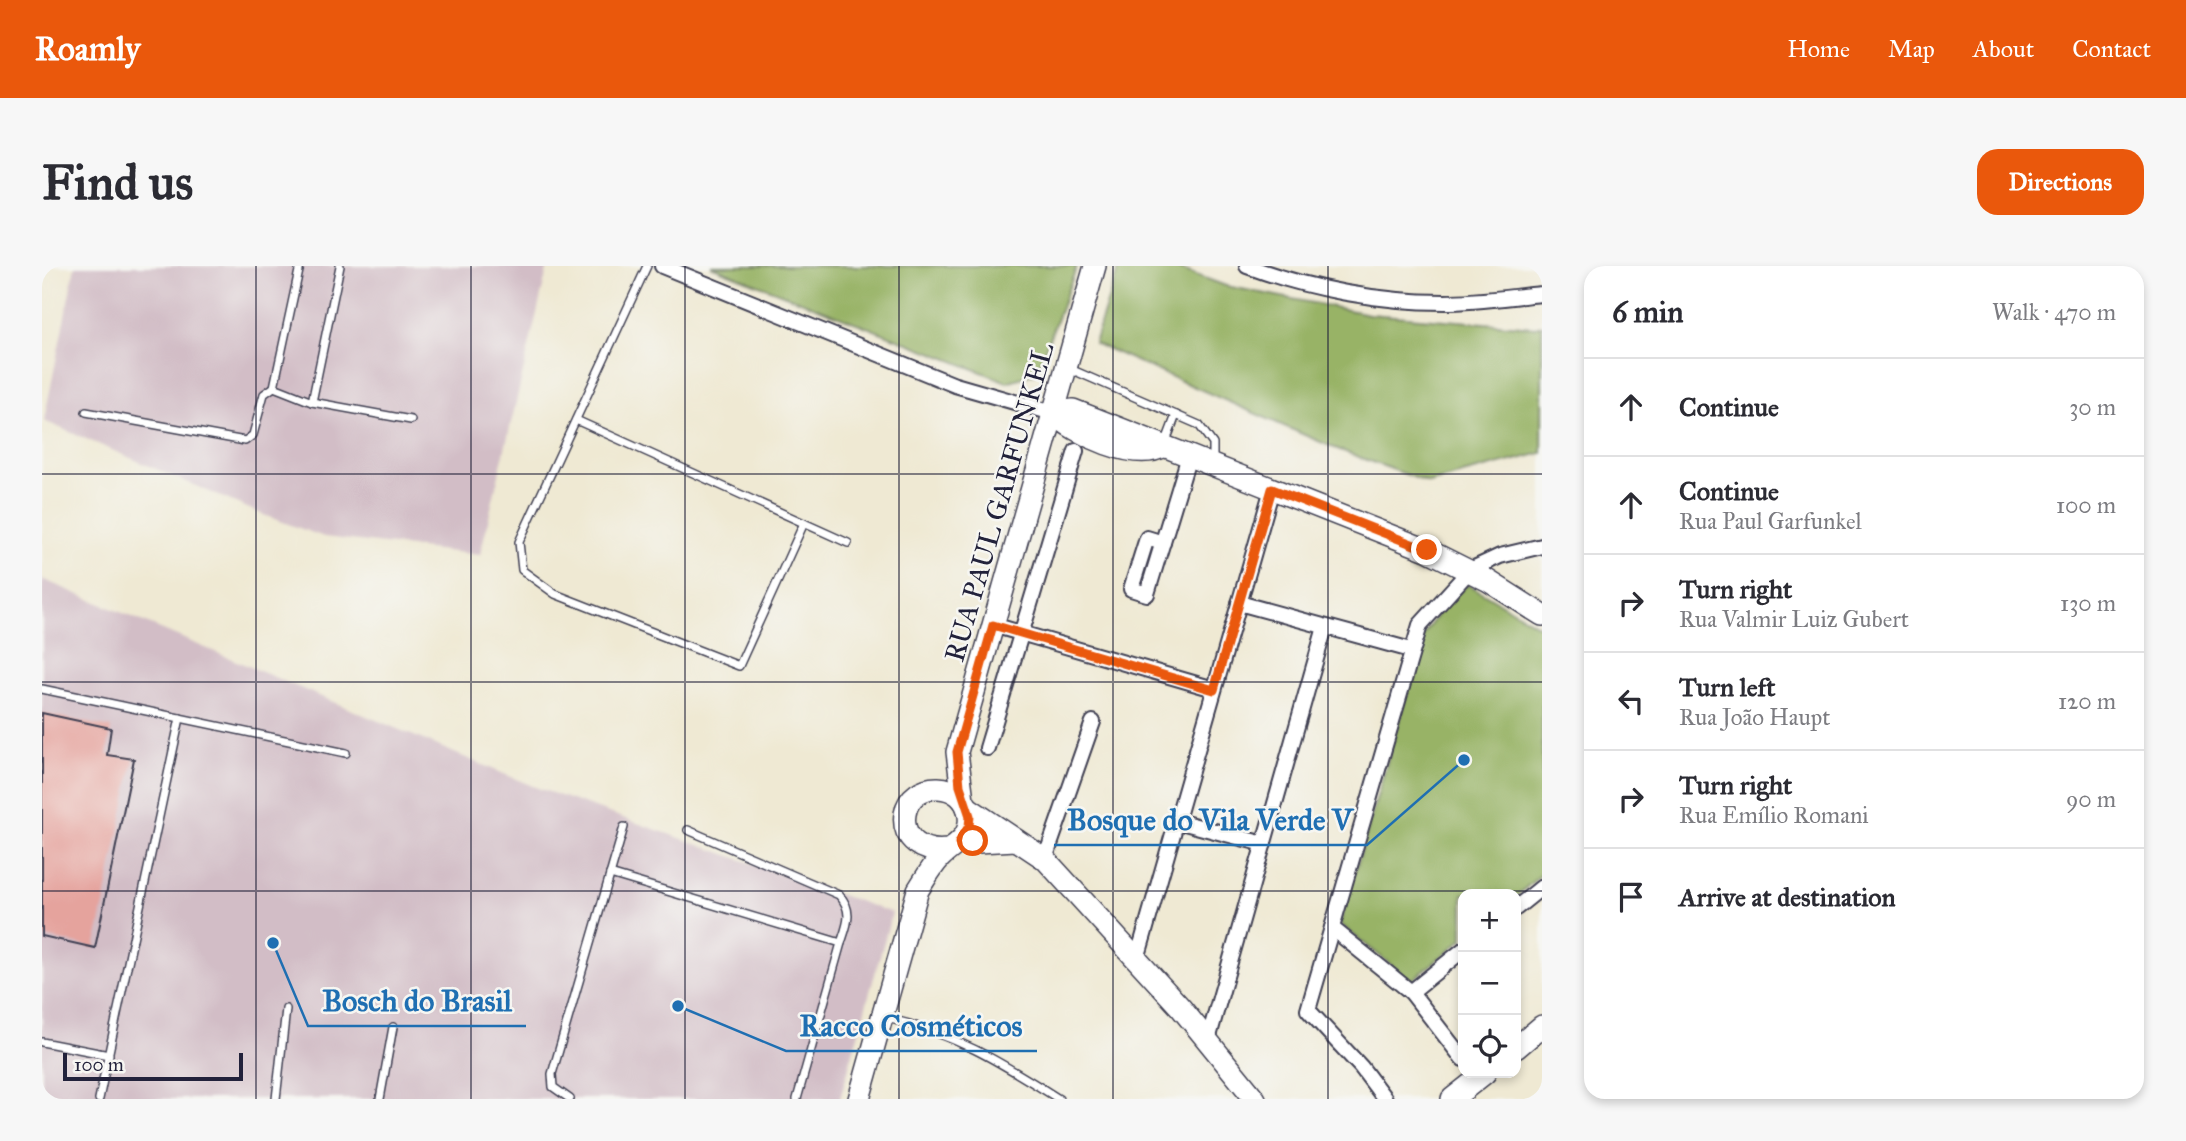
<!DOCTYPE html>
<meta charset="utf-8">
<style>
:root{--surface:#fff;--page:#f7f7f7;--text:#2b2b33;--muted:#7c7c81;--line:#e1e1e2;--accent:#ea580c}
body{margin:0;font-family:"IM FELL Great Primer",serif;background:var(--page);color:var(--text)}
.controls{position:absolute;right:21px;bottom:21px;display:grid;overflow:hidden;border-radius:14px;box-shadow:0 4px 10px #0003}
.controls button{width:63px;height:63px;display:grid;place-items:center;padding:0;border:0;border-bottom:2px solid var(--line);background:var(--surface);color:var(--text);font:35px sans-serif}
.scale{position:absolute;left:21px;bottom:18px;width:180px;box-sizing:border-box;padding-left:7px;border:4px solid #22223b;border-top:0;font-size:19px;line-height:24px;white-space:nowrap;color:#22223b;-webkit-text-stroke:5px #f6f6f2;paint-order:stroke}
.stop{position:absolute;width:21px;height:21px;margin:-16px;border:5px solid #ea580c;border-radius:50%;background:#fff}
.stop.end{background:#ea580c;border-color:#fff;box-shadow:0 2px 7px #0008}
.list{margin:0;padding:0;list-style:none}
h2{display:flex;justify-content:space-between;align-items:center;height:91px;margin:0;padding:0 28px;font-size:30px}
h2 small{font-size:23px;font-weight:400;color:var(--muted)}
.list li{display:grid;grid-template-columns:46px 1fr auto;gap:21px;align-items:center;box-sizing:border-box;height:98px;padding:0 28px;border-top:2px solid var(--line)}
.list b{display:block;font-size:26px;white-space:nowrap}
.list p{margin:0;font-size:23px;white-space:nowrap;color:var(--muted)}
.list em{font-size:23px;font-style:normal;color:var(--muted)}
.icon{flex:none;width:38px;height:38px;fill:none;stroke:currentColor;stroke-width:2;stroke-linecap:round;stroke-linejoin:round}
.map{position:relative;flex:none;width:1500px;height:833px;overflow:hidden;border-radius:21px}
header{display:flex;align-items:center;gap:42px;box-sizing:border-box;height:98px;padding:0 35px;background:var(--accent);color:#fff}
header strong{font-size:33px}
nav{display:flex;gap:38px;margin-inline-start:auto;font-size:24px}
.intro{display:flex;align-items:center;justify-content:space-between;box-sizing:border-box;height:168px;padding:0 42px}
h1{margin:0;font-size:49px}
.button{padding:18px 32px;border-radius:21px;background:var(--accent);color:#fff;font-size:24px;font-weight:700}
main{display:flex;gap:42px;padding:0 42px}
aside{flex:1;background:var(--surface);border-radius:21px;box-shadow:0 4px 10px #0003}
.map>svg:first-child{display:block}
.industrial{fill:#d2bdc6}
.forest{fill:#98b366;stroke:#5d6a50;stroke-width:2}
.building{fill:#e5a39d}
.lines{fill:none;stroke-linecap:round;stroke-linejoin:round}
.lane-casing{stroke:#414052;stroke-width:10}
.street-casing{stroke:#414052;stroke-width:18}
.secondary-casing{stroke:#414052;stroke-width:24}
.lane{stroke:#fff;stroke-width:7}
.street{stroke:#fff;stroke-width:14}
.secondary{stroke:#fff;stroke-width:21}
.route{stroke:#ea580c;stroke-width:9}
.grid{fill:none;stroke:#22223b;stroke-width:2;stroke-opacity:0.55}
.labels{text-anchor:middle;dominant-baseline:central;stroke-width:5;stroke-linejoin:round;paint-order:stroke}
.street-label{font-size:28px;fill:#22223b;stroke:#f6f6f2}
.leader{fill:none;stroke:#1f6fb2;stroke-width:2.5}
.callout-dot{fill:#1f6fb2;stroke:#f6f6f2;stroke-width:2.5}
.callout-label{font-size:30px;text-anchor:middle;font-weight:bold;fill:#1f6fb2;stroke:#f6f6f2;stroke-width:5;stroke-linejoin:round;paint-order:stroke}
</style>
<header>
<strong>Roamly</strong>
<nav><a>Home</a><a>Map</a><a>About</a><a>Contact</a></nav>
</header>
<div class="intro"><h1>Find us</h1><a class="button">Directions</a></div>
<main>
<div class="map">
<svg width="1500" height="833" viewBox="0 0 1500 833">
<rect width="100%" height="100%" fill="#f6f6f2"/>
<filter id="ink" filterUnits="userSpaceOnUse"><feTurbulence type="fractalNoise" baseFrequency=".0143" numOctaves="2"/><feDisplacementMap in="SourceGraphic" scale="14" xChannelSelector="R" yChannelSelector="G"/><feConvolveMatrix kernelMatrix="1 2 1 2 8 2 1 2 1" color-interpolation-filters="sRGB"/></filter>
<filter id="wash" filterUnits="userSpaceOnUse"><feTurbulence type="fractalNoise" baseFrequency=".00686" numOctaves="4" result="noise"/><feDisplacementMap in="SourceGraphic" scale="28" xChannelSelector="R" yChannelSelector="G"/><feGaussianBlur stdDeviation="1.57" result="paint"/><feColorMatrix in="noise" values="0 0 0 0 0 0 0 0 0 0 0 0 0 0 0 0 0 1.4 0 .05"/><feComposite in="paint" operator="in"/></filter>
<g filter="url(#wash)">
<rect width="100%" height="100%" fill="#efe9d3"/>
<g class="industrial">
<path d="M33,0H506L438,289L282,271L224,250L2,155Z"/>
<path d="M0,313L493,521L850,647L798,833H0Z"/>
</g>
<g class="forest">
<path d="M669,0H1035L994,107L965,116Z"/>
<path d="M1077,0H1130L1184,20L1327,48L1493,61L1500,59V187L1387,217L1290,181L1052,77Z"/>
<path d="M1426,318L1500,362V608L1474,630L1421,628V673L1369,715L1298,658L1382,369L1398,344Z"/>
</g>
<g id="blocks">
<path class="building" d="M0,447L69,462L65,489L92,493L53,682L0,670Z"/>
</g>
</g>
<g filter="url(#ink)">
<use href="#blocks" fill-opacity="0" stroke="#414052" stroke-width="2"/>
<g class="lines">
<defs>
<g id="lane">
<path d="M258,0L232,121L270,136"/>
<path d="M298,0L270,136L369,154"/>
<path d="M605,0L477,276L480,304L513,328L697,400L762,257"/>
<path d="M1026,102L1157,159L1171,178V195"/>
<path d="M44,146L203,175L211,169L222,128L232,121"/>
<path d="M534,154L806,277"/>
<path d="M1123,178L1134,149"/>
<path d="M0,423L304,487"/>
<path d="M646,564L797,629C812,645 805,659 799,677"/>
<path d="M568,608L799,677L755,833"/>
<path d="M841,751C914,768 955,794 1017,833"/>
<path d="M0,776L67,789"/>
<path d="M57,833L138,452"/>
<path d="M234,833L244,743"/>
<path d="M338,833L351,761"/>
<path d="M528,833L511,821L510,808L582,561"/>
</g>
<g id="street">
<path d="M620,0L913,119L1011,147"/>
<path d="M1205,0C1267,23 1337,36 1403,36C1435,36 1468,31 1500,28"/>
<path d="M1121,277L1105,272L1089,323L1105,328L1147,190"/>
<path d="M1197,337L1369,384"/>
<path d="M951,359L1172,423"/>
<path d="M945,482L1034,185"/>
<path d="M1135,555L1222,578"/>
<path d="M1003,593L1051,456"/>
<path d="M1474,642L1500,621"/>
<path d="M1290,662L1369,726L1421,793"/>
<path d="M1095,693L1230,223"/>
<path d="M1369,726L1421,684"/>
<path d="M1166,774L1283,361"/>
<path d="M1343,833L1319,801L1266,744L1378,359L1428,304L1458,290L1500,280"/>
</g>
<g id="secondary">
<path d="M1011,147L1031,144L1385,284L1445,314L1500,349"/>
<path d="M1011,147C1033,168 1094,197 1122,180"/>
<path d="M921,534L915,486L1053,0"/>
<path d="M925,541L1003,593L1139,742L1213,833"/>
<path d="M917,577L974,574"/>
<path d="M1474,782L1500,760"/>
<path d="M817,833L876,624C883,613 889,602 898,592C910,579 930,573 927,550C924,514 869,512 863,548C859,574 882,587 905,584"/>
<path d="M1410,833L1443,807"/>
</g>
</defs>
<use href="#lane" class="lane-casing"/>
<use href="#street" class="street-casing"/>
<use href="#secondary" class="secondary-casing"/>
<use href="#lane" class="lane"/>
<use href="#street" class="street"/>
<use href="#secondary" class="secondary"/>
</g>
</g>
<g class="lines" filter="url(#ink)">
<path class="route" d="M931,575L917,577L927,560L928,550L918,520L915,486L951,359L1172,424L1230,223L1385,284"/>
</g>
<path class="grid" d="M214,0V833M429,0V833M643,0V833M857,0V833M1071,0V833M1286,0V833M0,208H1500M0,416H1500M0,625H1500"/>
<g class="labels">
<g class="street-label">
<text transform="translate(957 236) rotate(-74)">RUA PAUL GARFUNKEL</text>
</g>
</g>
<path class="leader" d="M1422 494L1325 579H1012M231 677L266 760H484M636 740L744 785H995"/>
<g class="callout-dot">
<circle cx="1422" cy="494" r="7"/>
<circle cx="231" cy="677" r="7"/>
<circle cx="636" cy="740" r="7"/>
</g>
<g class="callout-label">
<text x="1168" y="564">Bosque do Vila Verde V</text>
<text x="375" y="745">Bosch do Brasil</text>
<text x="869" y="770">Racco Cosméticos</text>
</g>
</svg>
<div class="controls">
<button>+</button>
<button>−</button>
<button><svg class="icon" aria-label="locate" viewBox="0 0 24 24"><circle cx="12" cy="12" r="6"/><path d="M12 2v4M12 18v4M2 12h4M18 12h4"/></svg></button>
</div>
<div class="scale">100 m</div>
<div class="stop" style="left:931px;top:575px"></div>
<div class="stop end" style="left:1385px;top:284px"></div>
</div>
<aside>
<h2>6 min<small>Walk · 470 m</small></h2>
<ul class="list">
<li><svg class="icon" aria-label="ahead" viewBox="0 0 24 24"><path d="M12 20V5M6 11l6-6 6 6"/></svg><div><b>Continue</b></div><em>30 m</em></li>
<li><svg class="icon" aria-label="ahead" viewBox="0 0 24 24"><path d="M12 20V5M6 11l6-6 6 6"/></svg><div><b>Continue</b><p>Rua Paul Garfunkel</p></div><em>100 m</em></li>
<li><svg class="icon" aria-label="right" viewBox="0 0 24 24"><path d="M7 20v-9h11M14 6l5 5-5 5"/></svg><div><b>Turn right</b><p>Rua Valmir Luiz Gubert</p></div><em>130 m</em></li>
<li><svg class="icon" aria-label="left" viewBox="0 0 24 24"><path d="M17 20v-9H6M10 6l-5 5 5 5"/></svg><div><b>Turn left</b><p>Rua João Haupt</p></div><em>120 m</em></li>
<li><svg class="icon" aria-label="right" viewBox="0 0 24 24"><path d="M7 20v-9h11M14 6l5 5-5 5"/></svg><div><b>Turn right</b><p>Rua Emílio Romani</p></div><em>90 m</em></li>
<li><svg class="icon" aria-label="arrive" viewBox="0 0 24 24"><path d="M6 21V4h12l-3 4 3 4H6"/></svg><div><b>Arrive at destination</b></div></li>
</ul>
</aside>
</main>
